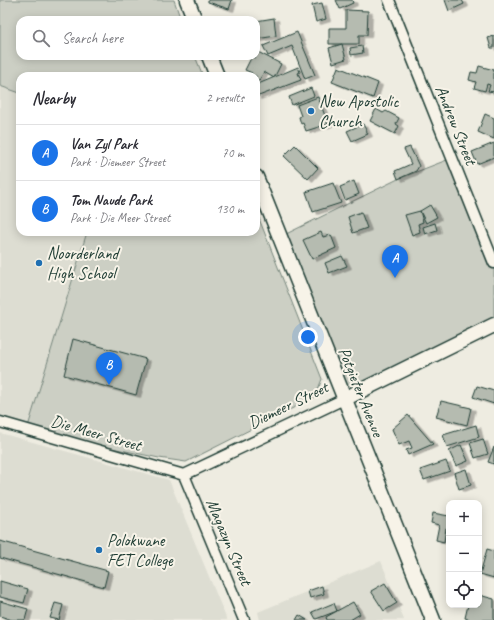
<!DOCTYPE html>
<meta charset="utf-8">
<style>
:root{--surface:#fff;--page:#f2f2f3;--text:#2b2b33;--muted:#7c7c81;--line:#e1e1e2;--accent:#1a73e8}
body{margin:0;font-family:Caveat,sans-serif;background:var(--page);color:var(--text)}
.controls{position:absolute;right:12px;bottom:12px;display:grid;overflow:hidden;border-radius:8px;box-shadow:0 2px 10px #0003}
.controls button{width:36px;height:36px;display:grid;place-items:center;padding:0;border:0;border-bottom:1px solid var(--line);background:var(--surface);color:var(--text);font:20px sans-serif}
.you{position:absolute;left:308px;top:337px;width:14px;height:14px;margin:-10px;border:3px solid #fff;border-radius:50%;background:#1a73e8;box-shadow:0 0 0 6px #1a73e833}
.badge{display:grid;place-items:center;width:26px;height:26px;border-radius:50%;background:var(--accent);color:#fff;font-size:13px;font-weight:700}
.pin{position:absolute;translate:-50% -33px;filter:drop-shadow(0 1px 2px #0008)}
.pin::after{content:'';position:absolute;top:21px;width:14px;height:12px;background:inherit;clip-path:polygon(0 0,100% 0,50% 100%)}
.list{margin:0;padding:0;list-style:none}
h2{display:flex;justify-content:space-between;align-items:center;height:52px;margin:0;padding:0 16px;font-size:17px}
h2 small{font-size:13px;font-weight:400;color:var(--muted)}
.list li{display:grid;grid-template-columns:26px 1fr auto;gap:12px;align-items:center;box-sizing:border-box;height:56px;padding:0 16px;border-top:1px solid var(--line)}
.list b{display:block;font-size:15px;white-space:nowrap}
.list p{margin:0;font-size:13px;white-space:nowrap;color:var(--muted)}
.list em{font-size:13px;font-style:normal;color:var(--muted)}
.icon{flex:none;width:22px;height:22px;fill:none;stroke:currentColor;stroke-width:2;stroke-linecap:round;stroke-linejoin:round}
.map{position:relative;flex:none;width:494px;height:620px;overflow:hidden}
.search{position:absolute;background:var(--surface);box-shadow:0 2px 10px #0003;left:16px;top:16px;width:244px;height:44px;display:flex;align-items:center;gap:10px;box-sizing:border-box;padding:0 14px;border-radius:12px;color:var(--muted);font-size:15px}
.panel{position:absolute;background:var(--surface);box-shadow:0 2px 10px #0003;left:16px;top:72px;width:244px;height:164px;border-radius:12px}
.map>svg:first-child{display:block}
.built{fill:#ddddd2}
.green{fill:#cccfc4;stroke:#76867c}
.building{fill:#b5bbb0;stroke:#1f3d34;filter:url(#shadow)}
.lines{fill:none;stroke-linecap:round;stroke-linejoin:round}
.street-casing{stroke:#1f3d34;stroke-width:13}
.secondary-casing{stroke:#1f3d34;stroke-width:17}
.street{stroke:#f7f3e8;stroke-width:10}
.secondary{stroke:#f7f3e8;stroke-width:14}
.poi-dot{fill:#1f6fb2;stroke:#f7f3e8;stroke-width:1.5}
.labels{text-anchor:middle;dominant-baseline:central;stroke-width:4;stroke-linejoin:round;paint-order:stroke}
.poi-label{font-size:17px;fill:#1f3d34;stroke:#f7f3e8;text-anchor:start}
.street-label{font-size:17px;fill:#1f3d34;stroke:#f7f3e8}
</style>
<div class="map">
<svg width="494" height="620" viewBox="0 0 494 620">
<defs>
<filter id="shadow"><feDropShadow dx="4.5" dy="2.5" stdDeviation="0" flood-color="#0004"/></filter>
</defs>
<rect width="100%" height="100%" fill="#eeece1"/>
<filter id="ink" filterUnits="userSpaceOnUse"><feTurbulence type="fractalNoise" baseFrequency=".025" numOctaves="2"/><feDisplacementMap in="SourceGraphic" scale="8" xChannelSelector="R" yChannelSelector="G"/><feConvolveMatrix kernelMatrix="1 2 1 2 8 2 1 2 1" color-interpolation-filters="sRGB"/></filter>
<g filter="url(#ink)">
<g class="built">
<path d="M0,86L20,93V232H87L27,430L0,422Z"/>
<path d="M0,433L169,480L227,620H0Z"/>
<path d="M381,561L404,620H260L258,612Z"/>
</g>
<g class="green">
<path d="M0,0H174L181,20H20V56H195L203,76H20V93L0,86Z"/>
<path d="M452,158L494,263V325L344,399L280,237L398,179Z"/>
<path d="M256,211L322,379L315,397L186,462L159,458L27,430L87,232H256Z"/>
</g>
<g class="building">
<path d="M208,0H232L229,9L208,2Z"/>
<path d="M336,0H352L353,3L340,9Z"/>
<path d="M445,0H462L464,4L449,11Z"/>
<path d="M322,3L326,19L316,22L312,5Z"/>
<path d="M346,10L368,11L367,35H359V44H329V28H346Z"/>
<path d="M274,18L276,36L256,39V21Z"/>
<path d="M297,32L315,75L305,79L292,46L268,56L263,46Z"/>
<path d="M494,36V48H491L488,38Z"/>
<path d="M342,44L346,59L333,63L329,48Z"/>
<path d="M362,46L363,53L351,55L350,48Z"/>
<path d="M258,52L281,64L274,78L264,72L258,82L256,81V76H250L252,73L245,70L252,56L255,58Z"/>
<path d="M479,66L494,70V92L488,91L490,85L487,84L485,91L474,88L476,82L469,80L471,72L477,73Z"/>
<path d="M298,67L300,72L298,73L301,80L256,97V85Z"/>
<path d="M338,67L378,83L373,98L332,82Z"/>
<path d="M311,88L314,96L292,105L289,97Z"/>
<path d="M318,97L328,124L306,131L303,123L301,124L299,117L301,116L297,105Z"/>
<path d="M376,109L383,113L386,111L399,118L396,124L399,126L395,134L370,121Z"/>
<path d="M485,114L494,118V139L478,132Z"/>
<path d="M363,124L368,134L352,141L347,131Z"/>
<path d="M494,143V157L477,164L472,152Z"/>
<path d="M295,145L318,168L308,179L284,156Z"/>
<path d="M410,147L419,166L416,171L398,179L395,171L411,164L404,149Z"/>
<path d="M354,181L359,194L345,200L340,187Z"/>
<path d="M333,183L341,203L313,212L306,192Z"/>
<path d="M430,205L437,217L426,223L420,211Z"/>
<path d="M420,211L423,222L418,224L420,232L412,235L405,215Z"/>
<path d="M361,212L367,228L353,233L348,217Z"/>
<path d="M435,223L437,230L425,234L423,227Z"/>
<path d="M321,232L323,237L331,235L336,248L312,259L303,240Z"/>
<path d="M342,256L347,266L329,273L325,263Z"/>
<path d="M73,339L146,359L136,395L64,375Z"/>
<path d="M477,386L494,391V390V404L473,397Z"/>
<path d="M441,401L471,408L467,425L436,417Z"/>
<path d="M408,415L433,444L408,455L406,450L412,448L409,441L399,445L392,429Z"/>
<path d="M476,425L479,437L447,447L443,435Z"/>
<path d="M483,439L488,454L475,458L470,443Z"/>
<path d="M461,445L468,461L456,466L449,451Z"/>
<path d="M494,447V464L488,462Z"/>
<path d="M446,461L450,471L424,480L420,470Z"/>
<path d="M466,469L471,485L459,489L454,473Z"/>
<path d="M433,513L449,516V528H446L444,542L436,540L439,525L431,523Z"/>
<path d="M0,541L108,571L104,587L0,558Z"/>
<path d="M487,549L494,551V578L480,574Z"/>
<path d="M0,581L28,589L24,603L0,597Z"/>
<path d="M385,583L397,603L384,611L371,591Z"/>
<path d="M322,586L324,594L310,598L308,591Z"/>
<path d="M479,595L494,599V620H471L465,618L468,605H479Z"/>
<path d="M0,601L28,609L25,620H12L0,616Z"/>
<path d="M353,602L360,614L350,620H327L326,617Z"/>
<path d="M55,603L63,605L59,620L50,618Z"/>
<path d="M334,603L337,611L316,619L312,612Z"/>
<path d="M299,615L307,620H296Z"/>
</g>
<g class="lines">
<defs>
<g id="street">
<path d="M389,0L494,263"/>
<path d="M0,422L184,475"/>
<path d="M184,475L344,399"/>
<path d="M184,475L244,620"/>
</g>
<g id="secondary">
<path d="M187,0L195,20"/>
<path d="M209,56L217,76"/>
<path d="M256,177L433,620"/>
<path d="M344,399L494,325"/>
</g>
</defs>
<use href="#street" class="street-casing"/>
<use href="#secondary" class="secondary-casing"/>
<use href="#street" class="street"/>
<use href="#secondary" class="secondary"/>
</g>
</g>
<g class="poi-dot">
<circle cx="311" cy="111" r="4"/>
<circle cx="39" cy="263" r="4"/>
<circle cx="99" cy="550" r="4"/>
</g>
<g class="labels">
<g class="poi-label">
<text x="319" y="101">New Apostolic<tspan x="319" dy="20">Church</tspan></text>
<text x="47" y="253">Noorderland<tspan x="47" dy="20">High School</tspan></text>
<text x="107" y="540">Polokwane<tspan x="107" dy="20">FET College</tspan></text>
</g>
<g class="street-label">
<text transform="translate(456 125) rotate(68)">Andrew Street</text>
<text transform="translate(361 392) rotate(68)">Potgieter Avenue</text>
<text transform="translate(288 405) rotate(-26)">Diemeer Street</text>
<text transform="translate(96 433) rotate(16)">Die Meer Street</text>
<text transform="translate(229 542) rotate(67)">Magazyn Street</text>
</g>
</g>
</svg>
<div class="controls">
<button>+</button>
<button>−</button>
<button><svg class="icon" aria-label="locate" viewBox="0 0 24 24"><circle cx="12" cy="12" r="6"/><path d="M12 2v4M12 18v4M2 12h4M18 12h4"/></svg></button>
</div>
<div class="you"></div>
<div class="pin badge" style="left:395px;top:278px">A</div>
<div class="pin badge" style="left:109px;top:385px">B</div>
<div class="search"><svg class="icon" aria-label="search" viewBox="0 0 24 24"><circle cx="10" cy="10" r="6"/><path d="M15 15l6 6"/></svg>Search here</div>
<section class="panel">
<h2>Nearby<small>2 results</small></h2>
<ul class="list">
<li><span class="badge">A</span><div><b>Van Zyl Park</b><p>Park · Diemeer Street</p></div><em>70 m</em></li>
<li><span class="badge">B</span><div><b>Tom Naude Park</b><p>Park · Die Meer Street</p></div><em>130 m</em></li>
</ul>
</section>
</div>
